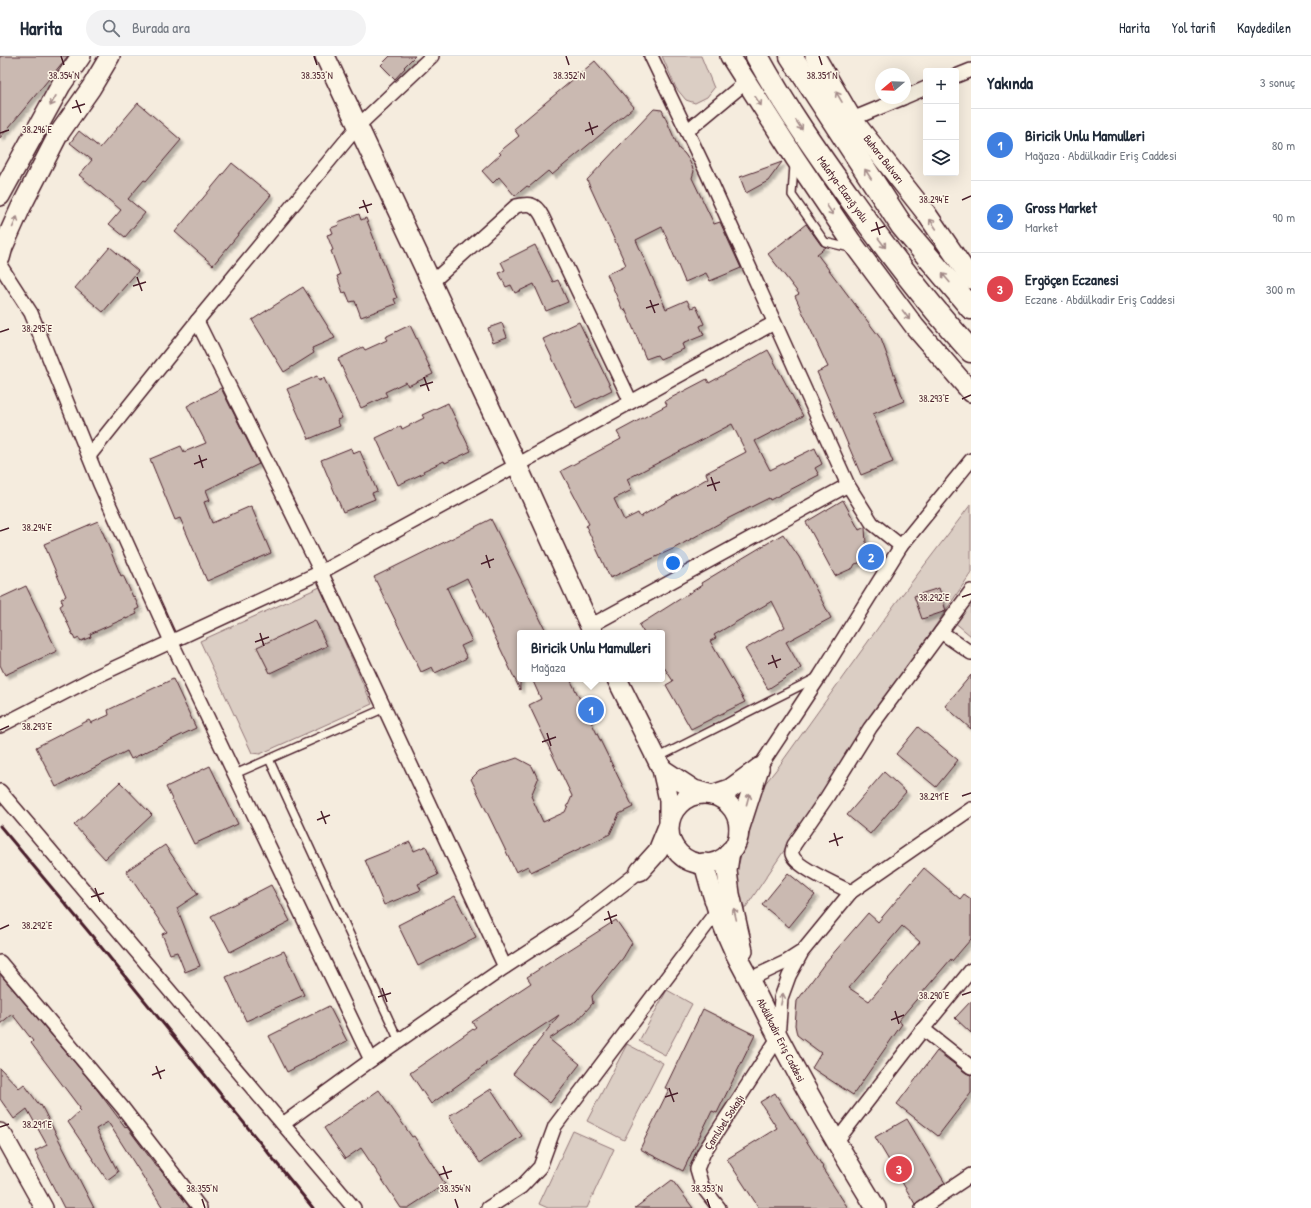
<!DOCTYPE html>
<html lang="tr">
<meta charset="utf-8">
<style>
:root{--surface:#fff;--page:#f2f2f3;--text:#1f2937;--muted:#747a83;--line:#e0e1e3;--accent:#ea580c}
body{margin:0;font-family:"Patrick Hand",sans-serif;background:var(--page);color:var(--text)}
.controls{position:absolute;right:12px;top:12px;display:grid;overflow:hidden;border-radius:4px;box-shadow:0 4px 16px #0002}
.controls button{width:36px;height:36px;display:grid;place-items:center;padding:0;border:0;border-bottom:1px solid var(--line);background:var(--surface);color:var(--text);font:20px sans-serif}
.compass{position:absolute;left:875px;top:12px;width:36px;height:36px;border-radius:50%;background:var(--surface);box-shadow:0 4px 16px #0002;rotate:251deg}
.you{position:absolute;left:673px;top:507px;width:14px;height:14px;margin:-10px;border:3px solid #fff;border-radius:50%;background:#1a73e8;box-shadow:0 0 0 6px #1a73e833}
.badge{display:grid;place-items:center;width:26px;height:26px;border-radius:50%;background:var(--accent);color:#fff;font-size:13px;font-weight:700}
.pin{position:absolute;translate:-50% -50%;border:2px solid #fff;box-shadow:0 1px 4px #0006}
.popup{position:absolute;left:517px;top:574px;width:148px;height:52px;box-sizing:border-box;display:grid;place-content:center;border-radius:4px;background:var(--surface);filter:drop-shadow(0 1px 3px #0005);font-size:13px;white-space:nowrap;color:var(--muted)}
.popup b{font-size:15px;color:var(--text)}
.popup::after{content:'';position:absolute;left:50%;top:100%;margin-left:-8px;border:8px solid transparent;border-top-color:var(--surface)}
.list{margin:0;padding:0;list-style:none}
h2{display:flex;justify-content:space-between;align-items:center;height:52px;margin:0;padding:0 16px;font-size:17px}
h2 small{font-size:13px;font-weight:400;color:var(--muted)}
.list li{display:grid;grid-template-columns:26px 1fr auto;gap:12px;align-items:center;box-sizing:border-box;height:72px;padding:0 16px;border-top:1px solid var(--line)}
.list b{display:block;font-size:15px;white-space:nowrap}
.list p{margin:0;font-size:13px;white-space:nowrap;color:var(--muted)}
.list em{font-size:13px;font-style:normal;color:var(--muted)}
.icon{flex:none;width:22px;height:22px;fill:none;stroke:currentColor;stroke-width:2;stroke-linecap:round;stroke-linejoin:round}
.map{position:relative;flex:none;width:971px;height:1152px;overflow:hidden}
header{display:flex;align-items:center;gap:24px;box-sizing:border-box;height:56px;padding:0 20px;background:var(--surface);border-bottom:1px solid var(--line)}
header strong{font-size:19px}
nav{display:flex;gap:22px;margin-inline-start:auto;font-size:14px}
.search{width:280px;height:36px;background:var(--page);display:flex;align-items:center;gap:10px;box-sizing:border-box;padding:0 14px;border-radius:22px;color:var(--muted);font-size:15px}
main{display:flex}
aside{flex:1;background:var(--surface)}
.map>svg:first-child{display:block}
.green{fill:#dbcec4;stroke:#927678}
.building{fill:#cab9b1;stroke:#4a1f2b;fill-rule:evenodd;filter:url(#shadow)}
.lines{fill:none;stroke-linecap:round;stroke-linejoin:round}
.service-casing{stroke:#4a1f2b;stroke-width:10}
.minor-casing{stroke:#4a1f2b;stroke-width:16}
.tertiary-casing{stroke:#4a1f2b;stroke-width:20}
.secondary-casing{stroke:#4a1f2b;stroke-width:22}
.trunk-casing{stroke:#4a1f2b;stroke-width:25}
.service{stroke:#fcf5e5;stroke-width:7}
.minor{stroke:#fcf5e5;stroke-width:13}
.tertiary{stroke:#fcf5e5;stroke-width:17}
.secondary{stroke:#fcf5e5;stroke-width:19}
.trunk{stroke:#fcf5e5;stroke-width:22}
.rail{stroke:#4a1f2b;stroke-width:3}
.oneway{stroke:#a38a88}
.ticks{fill:none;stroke:#4a1f2b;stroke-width:1.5}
.labels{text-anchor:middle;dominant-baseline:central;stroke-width:3;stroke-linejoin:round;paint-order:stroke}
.street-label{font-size:11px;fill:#4a1f2b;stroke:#fcf5e5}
.ticks-label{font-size:10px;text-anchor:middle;fill:#4a1f2b;stroke:#fcf5e5;stroke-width:3;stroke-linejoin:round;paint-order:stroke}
</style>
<header>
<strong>Harita</strong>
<div class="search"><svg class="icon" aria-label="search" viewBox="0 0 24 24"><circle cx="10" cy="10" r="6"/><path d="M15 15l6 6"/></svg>Burada ara</div>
<nav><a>Harita</a><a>Yol tarifi</a><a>Kaydedilen</a></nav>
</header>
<main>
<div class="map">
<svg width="971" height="1152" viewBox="0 0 971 1152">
<defs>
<filter id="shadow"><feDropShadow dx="3.5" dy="3.5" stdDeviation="1" flood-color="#0004"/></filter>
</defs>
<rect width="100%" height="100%" fill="#f5ecde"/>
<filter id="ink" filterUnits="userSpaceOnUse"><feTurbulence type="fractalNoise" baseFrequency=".025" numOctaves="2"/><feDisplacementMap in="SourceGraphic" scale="8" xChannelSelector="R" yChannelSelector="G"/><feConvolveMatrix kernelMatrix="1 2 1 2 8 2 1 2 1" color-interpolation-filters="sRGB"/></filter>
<g filter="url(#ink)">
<g class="green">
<path d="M662,0H701L714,32L707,41L695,47L686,44L676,32Z"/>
<path d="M971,448V517L742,857L736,817L743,793L752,744L779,710L895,548Z"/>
<path d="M320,531L372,648L260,698L252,697L200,585Z"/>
<path d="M971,540V580L953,565Z"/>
<path d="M667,934L692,948L665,999L639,985Z"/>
<path d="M627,988L663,1007L624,1084L587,1065Z"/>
<path d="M573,1075L614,1093L587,1152H548L539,1148Z"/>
</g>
<g class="building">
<path d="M0,0H68L0,82Z"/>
<path d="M390,0H415L404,11L405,12L395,23L381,9Z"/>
<path d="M595,5L634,51L552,119L548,115L529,131L527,130L515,140L499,121L493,127L482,115L501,98L499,96L519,80L514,73Z"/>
<path d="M138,47L181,84L146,125L144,124L128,143L145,157L125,181L109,168L121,154L79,119L92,104L70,87L79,75L100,92Z"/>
<path d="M654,53L662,54L679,93L684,97L689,104L694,115L692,122L714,168L720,166L741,212L710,225L706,217L685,226L662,171L636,184L666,253L687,244L691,252L696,250L704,268L700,270L704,279L682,288L684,293L660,303L657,299L646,303L625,253L623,255L607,218L626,209L587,124Z"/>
<path d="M782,106L768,125L746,137L740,121Z"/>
<path d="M232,107L271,139L213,209L175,176Z"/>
<path d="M359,158L361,164L366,162L397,242L394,243L396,248L361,261L355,245L350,246L346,236L343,237L337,220L340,219L331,195L333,194L327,179L333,177L331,172L339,169L338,166Z"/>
<path d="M806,168L821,189L826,191L817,198L881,283L904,345L873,358L893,406L861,419L817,316L828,311L795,240L799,238L768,198Z"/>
<path d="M535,189L553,226L558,224L568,246L546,255L534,228L515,237L511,229L506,231L499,217L505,214L501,206Z"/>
<path d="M110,191L138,215L103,256L75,232Z"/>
<path d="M303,231L335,282L312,292L314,297L284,316L252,264Z"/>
<path d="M579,266L612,334L576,352L543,283Z"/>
<path d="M502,267L507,281L493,286L488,272Z"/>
<path d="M410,269L433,318L408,330L406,326L385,336L387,340L361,352L338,303L363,291L365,294L387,284L385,281Z"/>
<path d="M768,294L803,360L755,385L770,414L815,392L822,408L815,412L819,419L770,444L769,442L729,462L673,493L610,522L586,470L589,468L561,415L621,383L617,376L667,349L665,345L707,323L709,327ZM732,368L746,396L706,417L708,422L640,461L638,457L624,464L614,443L632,434L627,423Z"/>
<path d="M317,320L319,325L324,322L342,362L337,364L340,370L309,383L287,333Z"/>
<path d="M221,332L259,408L206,434L210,444L204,446L212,467L251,450L271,497L207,525L180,462L175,464L150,403L181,390L184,396L206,387L187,350Z"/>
<path d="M448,347L471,395L445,407L444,405L423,415L424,417L398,429L376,382L401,370L402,373L424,362L422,359Z"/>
<path d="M351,392L353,398L360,395L377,435L372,437L375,443L343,456L321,404Z"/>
<path d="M843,444L859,474L865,471L867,505L855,508L853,512L835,520L806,466Z"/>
<path d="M491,463L547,577H520V634L467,522L447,532L472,585L461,590L467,602L435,617L432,611L421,616L374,521Z"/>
<path d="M98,465L121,520L123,519L133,541L134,540L139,552L135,554L137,558L126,563V562L90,578L91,581L81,585L79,582L75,584L60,550L63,548L61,543L66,540L44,488Z"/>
<path d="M783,478L799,501L831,562L786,586L801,612L768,633L745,593L785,571L772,545L714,579L716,582L710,585L745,646L691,673L666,629L673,625L662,608V577H644L639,569L702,529L701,527Z"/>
<path d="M26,530L57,595L5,619L0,609V542Z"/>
<path d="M939,532L946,555L922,563L914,540Z"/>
<path d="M315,564L327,590L270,617L257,591Z"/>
<path d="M971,619V673L945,650Z"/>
<path d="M173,623L196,672L131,703L127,695L56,731L36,691L89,664L91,667L109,659L108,654Z"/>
<path d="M532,623H570L633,751L619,758L610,778L531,816L528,810L516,816L471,723L479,715L517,702L532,710L538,723L531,740L543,766L565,756L572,740L529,649L541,643Z"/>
<path d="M918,671L958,704L936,731L896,698Z"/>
<path d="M210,710L238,768L194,788L166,731Z"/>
<path d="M884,716L906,736L870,778L847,759Z"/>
<path d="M120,726L152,759L105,803L74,769Z"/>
<path d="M410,786L414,795L426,790L438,819L418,828L421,834L384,849L365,804Z"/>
<path d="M165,789L198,838L177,852L200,910L185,916L177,896L170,898L162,878L167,876L126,815Z"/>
<path d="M924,812L960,843L964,838L971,843V883L952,905L951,903L898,965L902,968L853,1039L812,1012L821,997L797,979L795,969L797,945L824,908L868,857L878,866ZM902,870L920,886L869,945L849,932Z"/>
<path d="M788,817L815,839L789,871L762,849Z"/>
<path d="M271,829L290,865L230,896L211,860Z"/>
<path d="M455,840L476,881L418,910L398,869Z"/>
<path d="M616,864L632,887L623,902L592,940L593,947L577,965L549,983L580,1008L550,1047L513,1018L559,959L485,1008L486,1009L431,1048L410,1017L476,971L472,966L531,927L527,921Z"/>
<path d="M284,895L304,939L246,965L226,921Z"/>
<path d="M0,918L92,1027L126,1072L127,1071L157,1111H158L190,1152H163L108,1066L96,1073L118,1116L107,1124L68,1066L80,1055L78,1053L80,1052L31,987L33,985L12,958L0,968Z"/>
<path d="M971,945V977L955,962Z"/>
<path d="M329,950L347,985L287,1016L269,980Z"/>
<path d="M703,953L755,979L717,1057L712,1055L683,1115L640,1093L669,1033L665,1032Z"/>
<path d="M937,995L966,1017L971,1019V1037L938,1080L897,1048Z"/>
<path d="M0,1012L19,1032L24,1028L40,1050L41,1049L94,1152H64L35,1095L47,1089L27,1053L14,1063L0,1043Z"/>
<path d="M491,1033L522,1080L480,1107L449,1060Z"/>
<path d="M379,1034L412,1081L414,1080L445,1128L408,1152H401L361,1092L345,1103L324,1072Z"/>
<path d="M775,1037L791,1063L792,1062L823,1111L822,1112L848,1152H759L727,1103L777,1072L760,1046Z"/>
<path d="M907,1063L945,1127L915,1148L875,1081Z"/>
<path d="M672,1124L693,1152H635Z"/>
</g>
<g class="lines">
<defs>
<g id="service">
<path d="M794,109L792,139L825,186L850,192"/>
<path d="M657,702L816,622"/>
<path d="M269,703L399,985"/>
<path d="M235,718L385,652"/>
</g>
<g id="minor">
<path d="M651,0L707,117L848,429L872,467L901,490"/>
<path d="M956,20L971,14"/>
<path d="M905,41L926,32"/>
<path d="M852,63L903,42"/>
<path d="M687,75L746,26"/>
<path d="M0,209L31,257L100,428L171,585L371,1004"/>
<path d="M431,227L516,150C529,147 535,147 542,160L631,346"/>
<path d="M197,265L321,516L505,911"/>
<path d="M89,400L197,265L358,70L432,0"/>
<path d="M590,570L848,429"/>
<path d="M941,576L971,597"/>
<path d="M0,670L95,621L321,516L517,409L774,267"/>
<path d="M759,712L820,620L901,490L971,404"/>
<path d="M0,735L354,1152"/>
<path d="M851,836C839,830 794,810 792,798C791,796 793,792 794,789L827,741L870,672L971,535"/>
<path d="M0,906L122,1051L200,1152"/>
<path d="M750,923L786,906L800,897"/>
<path d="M923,973L971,1011"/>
<path d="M283,1068L371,1004L505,911L577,864L640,815"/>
<path d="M836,1086L923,973L971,914"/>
<path d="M488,1152L521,1131L540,1111L555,1070L717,855"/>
<path d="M719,1152L702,1130L697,1113L704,1096L778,982L781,942L789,920L802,896L851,836L971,753"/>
<path d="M922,1152L971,1119"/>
</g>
<path id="tertiary" d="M0,1076L4,1080L44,1152"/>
<g id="secondary">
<path d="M325,0L517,409L593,577"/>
<path d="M730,0L795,102L851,185L915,271L971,336"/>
<path d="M815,0L852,63L926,157L971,223"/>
<path d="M0,140L61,29L81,0"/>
<path d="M0,202L3,191L21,151L58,79L91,32L110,0"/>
<path d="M617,623L662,713L669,744V768L658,795L640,815"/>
<path d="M662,713L694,734L712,739L730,733L759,712"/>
<circle cx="704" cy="773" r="35"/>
<path d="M739,774L759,712"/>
<path d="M730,795L727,815L730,838L743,895"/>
<path d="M704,807C711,835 719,862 731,888C738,905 748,920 756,937C792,1011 833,1082 876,1152"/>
</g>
<g id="trunk">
<path d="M757,0C785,51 818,98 852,145C889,197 928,248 971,295"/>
<path d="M791,0L902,170L971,252"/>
</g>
</defs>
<use href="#service" class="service-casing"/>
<use href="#minor" class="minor-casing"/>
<use href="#tertiary" class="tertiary-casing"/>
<use href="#secondary" class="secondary-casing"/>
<use href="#trunk" class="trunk-casing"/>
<use href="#service" class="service"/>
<use href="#minor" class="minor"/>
<use href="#tertiary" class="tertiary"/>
<use href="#secondary" class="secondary"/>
<use href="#trunk" class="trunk"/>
<path class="rail" d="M0,770L88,875L313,1152"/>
</g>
<defs><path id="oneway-shaft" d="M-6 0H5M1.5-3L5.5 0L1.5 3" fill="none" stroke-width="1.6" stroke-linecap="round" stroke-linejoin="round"/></defs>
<g class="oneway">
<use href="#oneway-shaft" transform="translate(839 41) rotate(-120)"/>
<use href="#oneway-shaft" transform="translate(53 45) rotate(119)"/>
<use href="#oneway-shaft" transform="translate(758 45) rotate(58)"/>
<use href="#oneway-shaft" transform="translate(799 69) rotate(57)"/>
<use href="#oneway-shaft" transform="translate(868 118) rotate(-123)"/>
<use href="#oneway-shaft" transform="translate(830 154) rotate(56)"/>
<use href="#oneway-shaft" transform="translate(15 166) rotate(-66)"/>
<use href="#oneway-shaft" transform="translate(933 168) rotate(-124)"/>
<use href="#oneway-shaft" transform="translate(882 187) rotate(53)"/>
<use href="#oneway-shaft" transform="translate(946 222) rotate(-130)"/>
<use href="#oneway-shaft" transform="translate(906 259) rotate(53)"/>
<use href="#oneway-shaft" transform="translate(748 743) rotate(-75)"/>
<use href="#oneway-shaft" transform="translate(735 858) rotate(-103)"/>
<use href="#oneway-shaft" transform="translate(782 943) rotate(-79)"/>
</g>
</g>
<path class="ticks" d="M61,0L64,9M314,0L317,9M566,0L569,9M819,0L822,9M76,44L81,57M72,52L85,48M589,66L593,79M585,75L598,70M0,77L9,74M363,144L368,157M962,144L971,140M359,152L372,148M876,166L880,179M871,175L885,170M137,221L142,235M133,230L146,226M650,244L655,257M646,252L659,248M0,276L9,273M424,321L429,335M420,330L433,326M962,343L971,339M199,399L203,412M194,408L207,403M711,421L716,435M707,430L720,426M0,475L9,472M486,499L490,512M481,508L494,503M962,541L971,538M260,577L264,590M255,586L269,581M772,599L777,612M768,608L781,603M0,674L9,670M547,677L551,690M542,686L556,681M962,740L971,737M321,755L326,768M317,764L330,759M834,777L838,790M829,786L843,781M95,832L100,846M91,841L104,837M608,855L612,868M604,864L617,859M0,873L9,869M382,932L387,946M962,939L971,936M378,941L391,937M895,955L899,968M891,964L904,959M156,1010L161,1023M152,1019L165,1014M669,1032L674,1046M665,1041L678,1037M0,1071L9,1068M443,1110L448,1123M439,1119L452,1115M202,1143L205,1152M455,1143L458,1152M707,1143L710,1152"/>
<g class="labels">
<g class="street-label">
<text transform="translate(884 103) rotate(52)">Buhara Bulvarı</text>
<text transform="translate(843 133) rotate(54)">Malatya-Elazığ yolu</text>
<text transform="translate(781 984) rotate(63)">Abdülkadir Eriş Caddesi</text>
<text transform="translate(724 1066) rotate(-57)">Çamlıbel Sokağı</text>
</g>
</g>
<g class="ticks-label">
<text x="64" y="23">38.354°N</text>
<text x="317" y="23">38.353°N</text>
<text x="822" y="23">38.351°N</text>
<text x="569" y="23">38.352°N</text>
<text x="37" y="77">38.296°E</text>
<text x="934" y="147">38.294°E</text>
<text x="37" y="276">38.295°E</text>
<text x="934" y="346">38.293°E</text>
<text x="37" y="475">38.294°E</text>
<text x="934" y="545">38.292°E</text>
<text x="37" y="674">38.293°E</text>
<text x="934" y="744">38.291°E</text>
<text x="37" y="873">38.292°E</text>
<text x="934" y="943">38.290°E</text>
<text x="37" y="1072">38.291°E</text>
<text x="202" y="1136">38.355°N</text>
<text x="455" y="1136">38.354°N</text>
<text x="707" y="1136">38.353°N</text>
</g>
</svg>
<div class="controls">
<button>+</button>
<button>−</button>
<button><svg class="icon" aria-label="layers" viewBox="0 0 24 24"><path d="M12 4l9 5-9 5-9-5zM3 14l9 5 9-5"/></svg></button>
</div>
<svg class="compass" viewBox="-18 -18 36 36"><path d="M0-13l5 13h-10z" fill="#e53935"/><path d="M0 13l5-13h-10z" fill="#747a83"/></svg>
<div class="you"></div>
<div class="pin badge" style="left:591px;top:654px;background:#3f7fe0">1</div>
<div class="popup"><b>Biricik Unlu Mamulleri</b>Mağaza</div>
<div class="pin badge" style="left:871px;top:501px;background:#3f7fe0">2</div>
<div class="pin badge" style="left:899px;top:1113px;background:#e0444e">3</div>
</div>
<aside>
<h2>Yakında<small>3 sonuç</small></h2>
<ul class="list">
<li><span class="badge" style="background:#3f7fe0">1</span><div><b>Biricik Unlu Mamulleri</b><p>Mağaza · Abdülkadir Eriş Caddesi</p></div><em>80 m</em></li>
<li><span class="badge" style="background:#3f7fe0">2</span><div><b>Gross Market</b><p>Market</p></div><em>90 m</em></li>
<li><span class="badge" style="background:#e0444e">3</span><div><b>Ergöçen Eczanesi</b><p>Eczane · Abdülkadir Eriş Caddesi</p></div><em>300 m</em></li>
</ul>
</aside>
</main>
